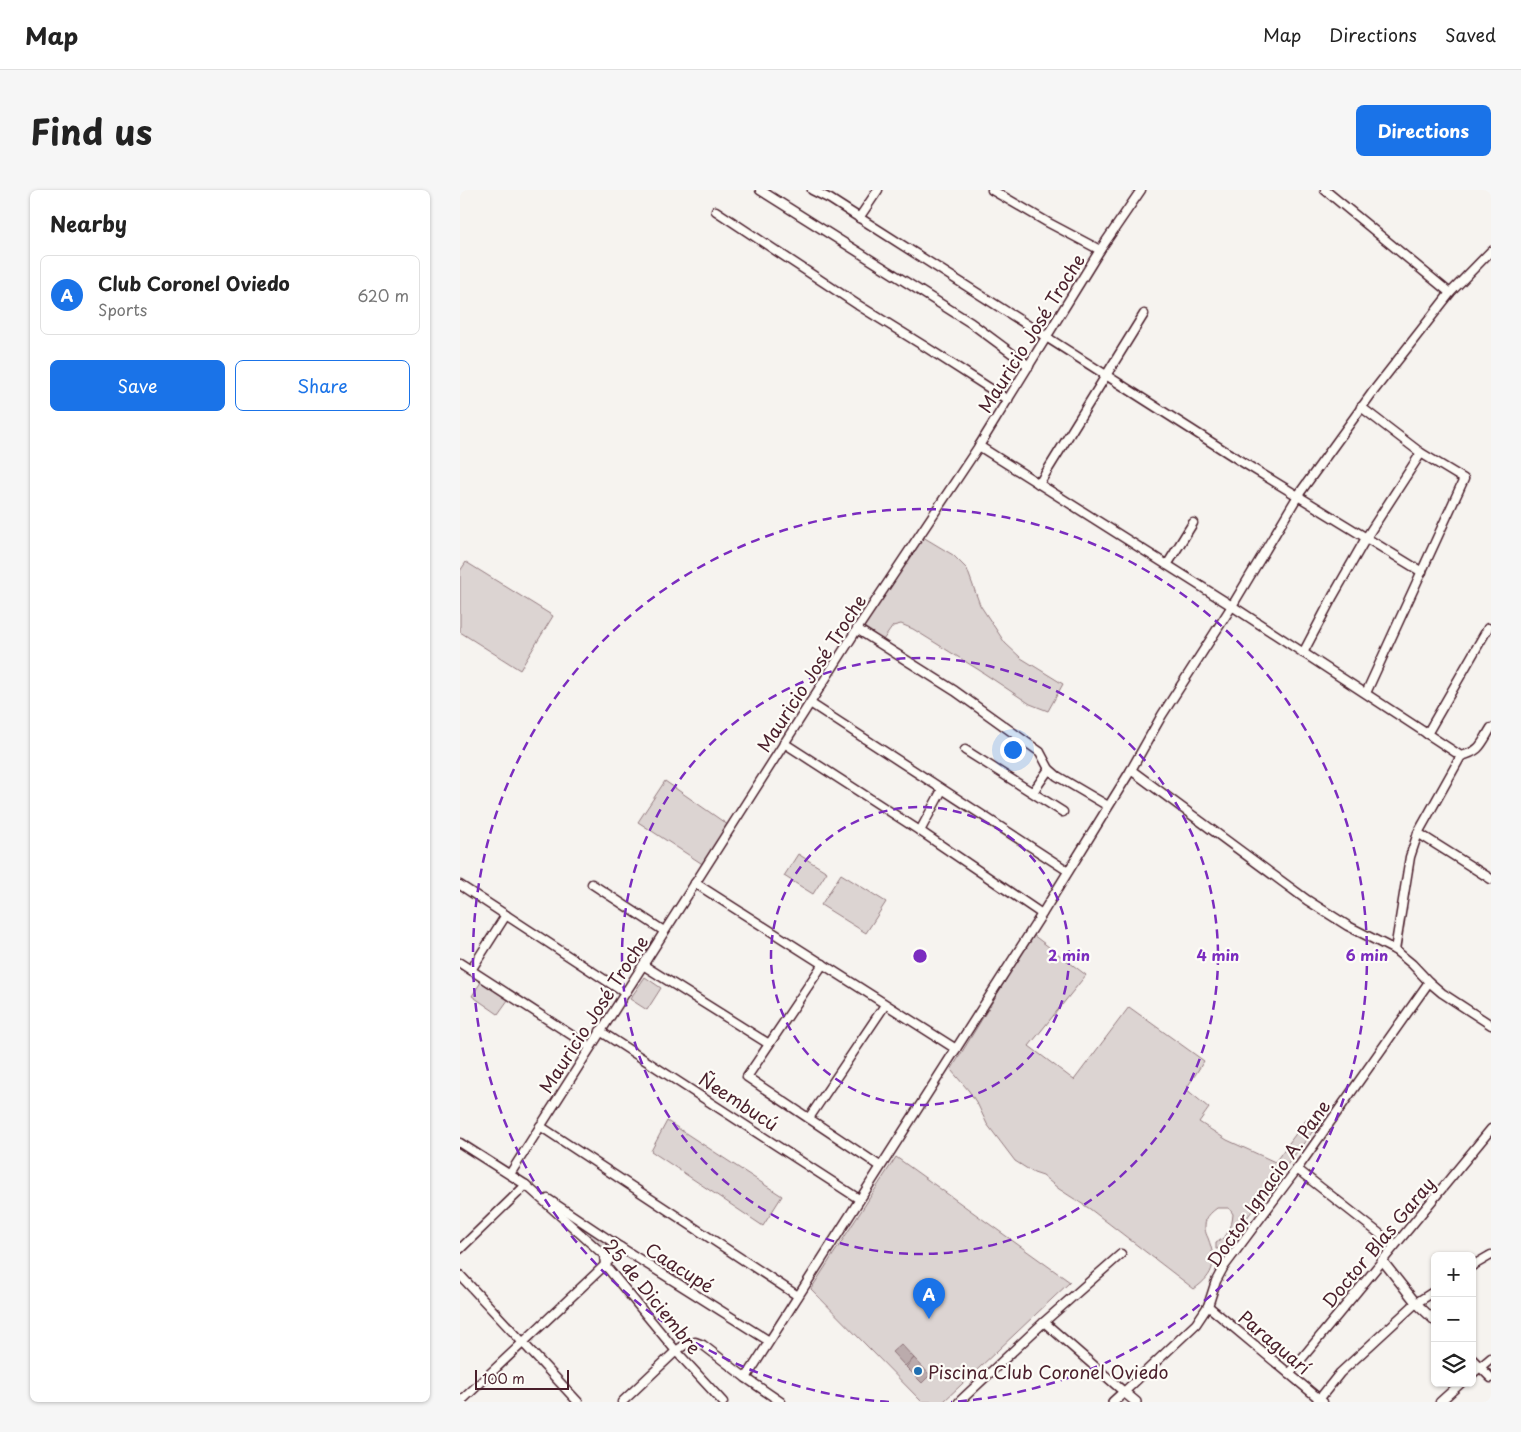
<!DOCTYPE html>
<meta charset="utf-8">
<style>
:root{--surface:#fff;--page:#f6f6f6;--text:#222;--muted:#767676;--line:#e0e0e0;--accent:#1a73e8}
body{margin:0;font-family:"Playpen Sans",sans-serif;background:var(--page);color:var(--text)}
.controls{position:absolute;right:15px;bottom:15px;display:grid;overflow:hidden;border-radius:8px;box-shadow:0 1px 4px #0004}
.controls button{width:45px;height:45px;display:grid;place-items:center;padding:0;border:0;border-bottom:1px solid var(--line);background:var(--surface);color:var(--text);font:25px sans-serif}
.scale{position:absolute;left:15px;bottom:12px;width:94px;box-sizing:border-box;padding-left:5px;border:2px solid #4a1f2b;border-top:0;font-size:14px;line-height:18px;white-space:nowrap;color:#4a1f2b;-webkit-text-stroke:4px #fdfcf7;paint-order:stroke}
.you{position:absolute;left:552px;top:559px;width:18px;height:18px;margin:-12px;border:4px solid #fff;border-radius:50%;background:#1a73e8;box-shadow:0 0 0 8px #1a73e833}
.badge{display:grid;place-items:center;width:32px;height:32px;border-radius:50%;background:var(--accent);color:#fff;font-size:16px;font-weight:700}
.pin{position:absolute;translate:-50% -41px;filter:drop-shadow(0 1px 2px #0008)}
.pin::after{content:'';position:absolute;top:26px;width:18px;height:15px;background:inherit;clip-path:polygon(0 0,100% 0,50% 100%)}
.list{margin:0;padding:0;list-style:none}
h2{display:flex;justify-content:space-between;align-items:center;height:65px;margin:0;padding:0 20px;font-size:21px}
h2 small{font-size:16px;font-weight:400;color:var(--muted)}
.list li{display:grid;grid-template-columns:32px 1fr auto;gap:15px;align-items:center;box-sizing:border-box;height:80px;margin:0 10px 10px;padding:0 10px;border:1px solid var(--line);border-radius:8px}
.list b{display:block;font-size:19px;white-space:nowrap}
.list p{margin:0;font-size:16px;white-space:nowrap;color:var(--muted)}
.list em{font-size:16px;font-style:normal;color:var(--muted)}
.actions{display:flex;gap:10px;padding:15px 20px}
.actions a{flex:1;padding:11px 0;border:1px solid var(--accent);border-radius:8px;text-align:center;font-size:18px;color:var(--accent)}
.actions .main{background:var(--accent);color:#fff}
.icon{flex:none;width:28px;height:28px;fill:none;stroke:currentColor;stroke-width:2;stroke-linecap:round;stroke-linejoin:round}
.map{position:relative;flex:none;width:1031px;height:1212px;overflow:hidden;border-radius:8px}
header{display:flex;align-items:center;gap:30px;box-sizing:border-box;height:70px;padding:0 25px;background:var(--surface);border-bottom:1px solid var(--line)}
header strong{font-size:24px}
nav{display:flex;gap:28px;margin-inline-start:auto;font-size:18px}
.intro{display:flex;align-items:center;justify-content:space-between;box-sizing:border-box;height:120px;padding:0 30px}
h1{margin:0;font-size:35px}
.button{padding:12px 22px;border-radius:8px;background:var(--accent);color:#fff;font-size:18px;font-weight:700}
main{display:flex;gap:30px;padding:0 30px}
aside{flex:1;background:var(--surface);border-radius:8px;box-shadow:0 1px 4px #0004}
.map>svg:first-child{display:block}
.green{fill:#dcd4d2;stroke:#937a7e}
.water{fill:#bbabac;stroke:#8e7378}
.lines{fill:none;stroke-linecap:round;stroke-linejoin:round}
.minor-casing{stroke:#4a1f2b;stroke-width:11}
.tertiary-casing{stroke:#4a1f2b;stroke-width:12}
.minor{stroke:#fdfcf7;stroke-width:8}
.tertiary{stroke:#fdfcf7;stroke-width:9}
.ring{fill:none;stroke:#7b2cbf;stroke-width:2.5;stroke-dasharray:9 6}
.poi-dot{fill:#1f6fb2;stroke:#fdfcf7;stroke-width:2}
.labels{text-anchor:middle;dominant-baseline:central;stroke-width:4.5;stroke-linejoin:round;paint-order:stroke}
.street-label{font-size:18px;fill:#4a1f2b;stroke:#fdfcf7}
.poi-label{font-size:18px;fill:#4a1f2b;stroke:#fdfcf7;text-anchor:start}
.centre{fill:#7b2cbf;stroke:#fdfcf7;stroke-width:2.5}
.ring-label{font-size:15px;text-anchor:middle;font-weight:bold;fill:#7b2cbf;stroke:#fdfcf7;stroke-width:4.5;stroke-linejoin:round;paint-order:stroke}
</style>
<header>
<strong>Map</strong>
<nav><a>Map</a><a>Directions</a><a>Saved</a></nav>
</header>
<div class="intro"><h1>Find us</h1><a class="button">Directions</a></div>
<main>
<aside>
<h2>Nearby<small></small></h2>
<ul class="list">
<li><span class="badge">A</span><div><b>Club Coronel Oviedo</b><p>Sports</p></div><em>620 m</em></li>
</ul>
<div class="actions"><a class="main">Save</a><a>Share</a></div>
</aside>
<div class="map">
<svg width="1031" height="1212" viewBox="0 0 1031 1212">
<rect width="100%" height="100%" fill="#f6f3ef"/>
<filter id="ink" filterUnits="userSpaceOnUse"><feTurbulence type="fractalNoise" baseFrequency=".02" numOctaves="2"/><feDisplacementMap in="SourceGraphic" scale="10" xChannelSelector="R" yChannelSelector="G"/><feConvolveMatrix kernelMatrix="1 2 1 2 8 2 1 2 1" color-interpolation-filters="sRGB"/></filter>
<g filter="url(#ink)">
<g class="green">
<path d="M463,347L493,365L507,379L520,415L545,453L561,468L603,494L588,521L570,514L519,480L453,439L441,434L433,436L423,450L403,436Z"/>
<path d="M6,372L93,426L60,480L0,442V381Z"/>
<path d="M205,591L268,635L244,675L178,632Z"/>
<path d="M338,664L367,682L353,704L324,686Z"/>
<path d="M381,684L426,712L406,743L361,715Z"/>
<path d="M573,745L626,785L569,856L614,890L669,817L744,871L726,899L749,918L739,932L767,950L815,972L846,930L856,937L789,1025L766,1058L756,1059V1053C768,1046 772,1038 773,1024L769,1018H757C753,1021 748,1025 746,1030C744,1037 745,1042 748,1048C757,1072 755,1084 734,1099L630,1019L599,999L583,986L574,983L555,971L527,934L518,915L509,901L491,880Z"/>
<path d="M185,787L201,798L187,820L170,809Z"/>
<path d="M21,792L48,810L38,824L12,806Z"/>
<path d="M207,931L322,1006L303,1036L191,961Z"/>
<path d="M436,967L610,1092L483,1212H462L351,1099Z"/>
<path d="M93,1017L155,1058L150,1064Z"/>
</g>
<g class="water">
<path d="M441,1154L454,1168L445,1176L432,1162Z"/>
<path d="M454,1168L470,1185L462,1193L446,1177Z"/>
</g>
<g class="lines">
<defs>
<g id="minor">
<path d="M300,0L511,133L569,176"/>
<path d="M352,0L370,9L779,270L962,382"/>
<path d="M532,0L587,32L640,60"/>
<path d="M865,0L990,103"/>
<path d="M256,21L398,115L464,156L548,210"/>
<path d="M399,28L418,0"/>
<path d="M901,217L961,263L1004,289L906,503"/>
<path d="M519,256L772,416L1001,566L958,643L950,667L935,760"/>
<path d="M579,294L684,124"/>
<path d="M707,375L733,333"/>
<path d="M397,439L495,501L580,562L589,579L597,586L648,616"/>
<path d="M843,463L873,406L906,348L961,263"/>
<path d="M350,513L608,681"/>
<path d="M967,544L1028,438"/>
<path d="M324,553L460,641L582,724"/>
<path d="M505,560L603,622"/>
<path d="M1001,566C1021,561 1021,554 1031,538"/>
<path d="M671,580L847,710L888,736L935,760L952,774L969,792L982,803L1031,835"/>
<path d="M573,602L589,579"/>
<path d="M460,641L482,600"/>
<path d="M958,643L1031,689"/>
<path d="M235,693L496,859"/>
<path d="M132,694L204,741"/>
<path d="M0,695L165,803"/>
<path d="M0,773L130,857"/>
<path d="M363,774L287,887L420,976"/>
<path d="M183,775L309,854"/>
<path d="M11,780L46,725"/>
<path d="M140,841L399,1009"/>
<path d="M349,928L425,815"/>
<path d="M80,936L338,1106"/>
<path d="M0,953L66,995L144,1065L145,1075L216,1161L263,1212"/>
<path d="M837,979L934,1055"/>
<path d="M50,984L399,436L519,256L640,60L681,0"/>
<path d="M88,1009L160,1057L309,1151"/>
<path d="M0,1059L66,995"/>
<path d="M922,1070L956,1113L975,1131"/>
<path d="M1012,1076L1031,1065"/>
<path d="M0,1085L118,1212"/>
<path d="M748,1116L863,1212"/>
<path d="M584,1132L664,1202L736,1134L748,1116L756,1091L763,1078L837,979L969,792"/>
<path d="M1012,1169L1031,1188"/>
<path d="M829,1184L1031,939"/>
<path d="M1012,1184L1031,1168"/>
<path d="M286,1188L582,724L671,580L702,525L772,416L839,304L912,203L990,103L1031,61"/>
<path d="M0,1212L145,1075L160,1057"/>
<path d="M162,1212L216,1161L226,1154L235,1152L243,1155L286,1188L321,1212"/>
<path d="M499,1212L584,1132L661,1064"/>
<path d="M857,1212L880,1183L956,1113L975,1101"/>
<path d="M980,1212L1001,1193"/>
</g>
<path id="tertiary" d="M653,1212L664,1202L676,1212"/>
</defs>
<use href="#minor" class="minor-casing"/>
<use href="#tertiary" class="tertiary-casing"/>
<use href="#minor" class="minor"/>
<use href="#tertiary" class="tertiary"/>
</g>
</g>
<g class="ring">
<circle cx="460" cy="766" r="149"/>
<circle cx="460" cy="766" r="298"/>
<path d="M429 1212A447 447 0 1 1 491 1212"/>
</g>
<circle class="poi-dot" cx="458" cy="1181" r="5"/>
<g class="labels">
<g class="street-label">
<text transform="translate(571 143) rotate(-58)">Mauricio José Troche</text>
<text transform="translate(351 483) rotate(-57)">Mauricio José Troche</text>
<text transform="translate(133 824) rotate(-57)">Mauricio José Troche</text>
<text transform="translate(279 911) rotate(33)">Ñeembucú</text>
<text transform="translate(808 993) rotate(-55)">Doctor Ignacio A. Pane</text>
<text transform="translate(918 1052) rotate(-50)">Doctor Blas Garay</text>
<text transform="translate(220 1077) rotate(32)">Caacupé</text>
<text transform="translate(193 1106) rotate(51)">25 de Diciembre</text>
<text transform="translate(815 1152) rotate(40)">Paraguarí</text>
</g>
<g class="poi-label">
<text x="468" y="1181">Piscina Club Coronel Oviedo</text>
</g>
</g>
<circle cx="460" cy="766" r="8" class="centre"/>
<g class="ring-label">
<text x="609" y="771">2 min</text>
<text x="758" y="771">4 min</text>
<text x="907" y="771">6 min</text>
</g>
</svg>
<div class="controls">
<button>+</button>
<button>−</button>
<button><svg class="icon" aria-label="layers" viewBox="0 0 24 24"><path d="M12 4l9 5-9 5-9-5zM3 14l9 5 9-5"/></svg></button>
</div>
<div class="scale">100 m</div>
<div class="you"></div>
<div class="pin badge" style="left:469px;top:1129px">A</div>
</div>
</main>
